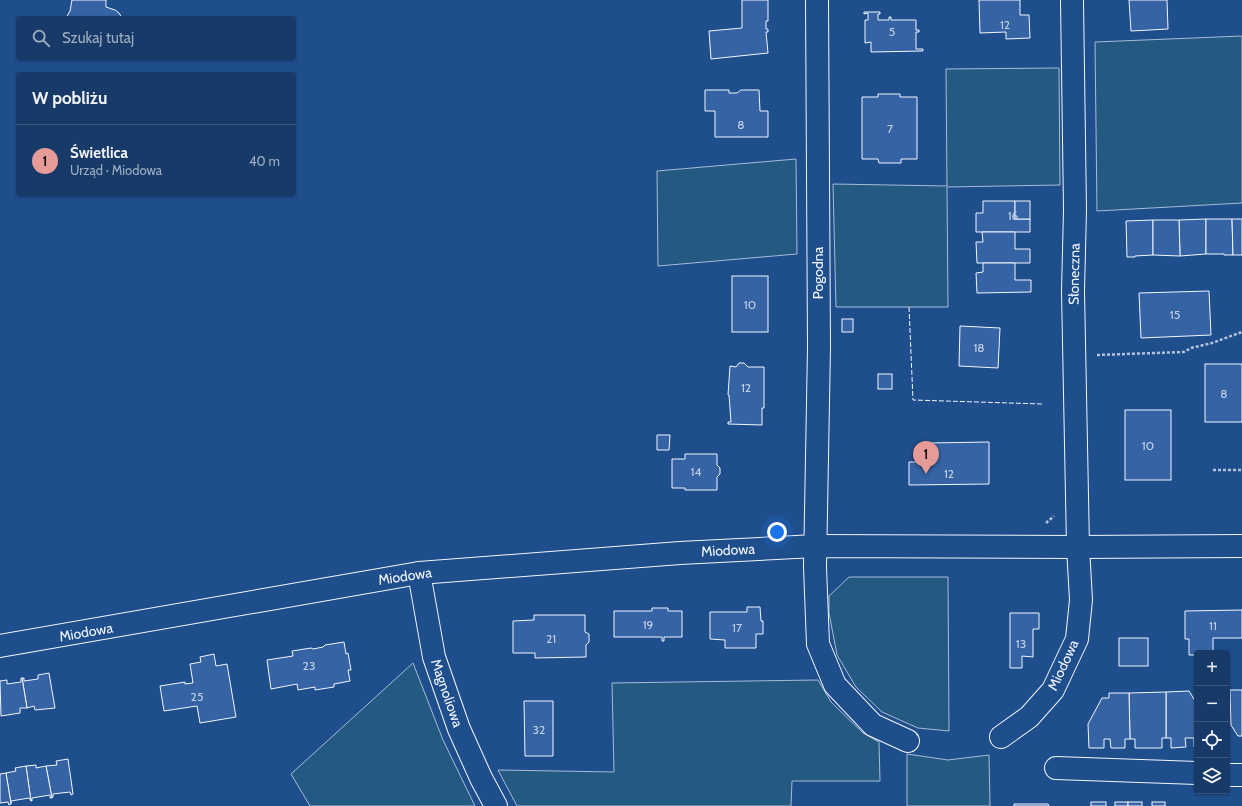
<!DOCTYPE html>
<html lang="pl">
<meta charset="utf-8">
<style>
:root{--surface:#173a69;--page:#244571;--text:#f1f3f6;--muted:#9eadc0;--line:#36547d;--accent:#e69b98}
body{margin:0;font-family:Cabin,sans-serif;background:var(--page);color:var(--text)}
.controls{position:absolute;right:12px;bottom:12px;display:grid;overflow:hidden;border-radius:4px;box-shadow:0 1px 3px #0004}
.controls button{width:36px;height:36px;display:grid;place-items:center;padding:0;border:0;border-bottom:1px solid var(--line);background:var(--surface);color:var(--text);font:20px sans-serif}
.you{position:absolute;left:777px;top:532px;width:14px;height:14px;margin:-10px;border:3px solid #fff;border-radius:50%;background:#1a73e8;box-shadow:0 0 0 6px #1a73e833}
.badge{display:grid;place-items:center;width:26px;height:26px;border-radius:50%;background:var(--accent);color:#111;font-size:13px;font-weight:700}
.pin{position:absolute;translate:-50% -33px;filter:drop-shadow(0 1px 2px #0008)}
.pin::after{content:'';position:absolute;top:21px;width:14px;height:12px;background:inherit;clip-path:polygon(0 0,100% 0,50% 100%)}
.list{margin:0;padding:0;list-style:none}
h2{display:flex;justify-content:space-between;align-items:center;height:52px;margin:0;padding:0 16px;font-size:17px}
h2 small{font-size:13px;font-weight:400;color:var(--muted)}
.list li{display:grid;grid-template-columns:26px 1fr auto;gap:12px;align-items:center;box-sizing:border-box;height:72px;padding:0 16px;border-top:1px solid var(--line)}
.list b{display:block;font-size:15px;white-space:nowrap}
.list p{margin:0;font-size:13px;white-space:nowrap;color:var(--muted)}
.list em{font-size:13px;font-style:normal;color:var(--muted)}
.icon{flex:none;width:22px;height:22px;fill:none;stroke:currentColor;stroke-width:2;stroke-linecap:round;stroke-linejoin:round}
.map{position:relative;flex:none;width:1242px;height:806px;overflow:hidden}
.search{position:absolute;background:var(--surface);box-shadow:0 1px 3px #0004;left:16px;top:16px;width:280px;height:44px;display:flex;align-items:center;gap:10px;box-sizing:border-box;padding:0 14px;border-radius:4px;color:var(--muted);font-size:15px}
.panel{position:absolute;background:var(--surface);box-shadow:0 1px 3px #0004;left:16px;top:72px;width:280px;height:124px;border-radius:4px}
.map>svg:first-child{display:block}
.green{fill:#245a82;stroke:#a8bbd7}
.building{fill:#3563a3;stroke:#f2f6ff}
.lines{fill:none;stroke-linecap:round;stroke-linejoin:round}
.minor-casing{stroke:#f2f6ff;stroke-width:24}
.path{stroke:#b3c4dc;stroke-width:2.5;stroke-dasharray:3 2;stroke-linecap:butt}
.minor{stroke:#1f4e8c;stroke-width:22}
.fence{stroke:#f2f6ff;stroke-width:1;stroke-dasharray:5 2;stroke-linecap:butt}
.labels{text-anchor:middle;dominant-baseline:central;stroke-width:3;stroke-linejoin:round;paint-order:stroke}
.number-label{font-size:12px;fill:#c3d1e8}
.street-label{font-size:14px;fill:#f2f6ff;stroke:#1f4e8c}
</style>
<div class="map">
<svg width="1242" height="806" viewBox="0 0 1242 806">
<rect width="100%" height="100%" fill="#1f4e8c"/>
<g class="green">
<path d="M1242,36V203L1097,211L1095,42Z"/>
<path d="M1059,68L1060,185L947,187L948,307H836L833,184L947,186L946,69Z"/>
<path d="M796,159L797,254L658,266L657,171Z"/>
<path d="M849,577H948L949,731L918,728L882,712L856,687L837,655L829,613V596Z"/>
<path d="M413,663L443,740L475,806H310L291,774Z"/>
<path d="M818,680L831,702L863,733L879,742L880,781H792L791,806H517L498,770L614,772L612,683Z"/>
<path d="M907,754L948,760L989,755L990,806H907Z"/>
</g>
<g class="building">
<path d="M72,0H106V7L115,10L119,13L122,18H66L70,11Z"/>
<path d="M742,0H768V21H766V29H768V32H766L768,53L711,59L709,31L742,28Z"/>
<path d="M979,0H1020V15H1029L1030,38L1006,39V32L980,33Z"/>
<path d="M1129,0H1167L1168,29L1131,31Z"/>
<path d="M864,12H880V14H878V20H889V17H891V20H916V30H919V32H916V49H923V51L871,52V42L865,43V20H868V13L864,14Z"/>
<path d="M705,90H729V93H737L741,90H759L760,111H768V137H715V111H705Z"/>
<path d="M878,94H900V97H917V159H901V163H879L878,159H862V97H878Z"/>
<path d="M983,201H1015V219H1030V232H976V213H983Z"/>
<rect x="1015" y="201" width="15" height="18"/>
<path d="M1206,219V254L1180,256L1179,220Z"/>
<path d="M1206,219H1232L1233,255H1224V254H1206Z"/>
<path d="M1232,219H1242V255H1233Z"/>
<path d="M1153,220V255L1135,256V257H1127L1126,221Z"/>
<path d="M1153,220H1179L1180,256L1153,255Z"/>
<path d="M982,232H1015V249H1030V263H977L976,242H983Z"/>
<path d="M983,263H1015V280H1031V292L977,293L976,273L983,272Z"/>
<rect x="732" y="276" width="36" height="56"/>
<path d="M1209,291L1211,335L1141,338L1139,293Z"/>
<rect x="842" y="319" width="11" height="13"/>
<path d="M960,326L1000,328L998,368L959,366Z"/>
<path d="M739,363H744L748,367H764V408H762V425L728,424V422H731L729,395H728L730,366L736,367Z"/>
<rect x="1205" y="364" width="37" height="58"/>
<rect x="878" y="374" width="14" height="15"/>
<rect x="1125" y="410" width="46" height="70"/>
<path d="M657,435H670L669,450H657Z"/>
<path d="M989,442V484L909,485V462H921V454H929L928,443Z"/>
<path d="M685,454H717V465L720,468V474L717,477V490H685V488H672V459H685Z"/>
<path d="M747,607H760L761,621H763V634H756V648H725V640L710,639V612H747Z"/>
<path d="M652,608H668V611H682V637H664V641H662V637H614V611H652Z"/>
<path d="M1242,610V638H1213V653H1197V655H1189V639H1185V611Z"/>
<path d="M1010,613H1039V629H1033V657L1022,656V668H1010Z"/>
<path d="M534,615H585V632L589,634V642L586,645V657L535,658V653H513V621L534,620Z"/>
<rect x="1119" y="638" width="29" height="28"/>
<path d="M344,642L346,654L348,653L351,670H348L350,681L334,684V687L315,690V687L298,690L297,684L271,689L267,660L293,656L292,651L311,648L313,649L323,647L325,645Z"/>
<path d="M214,654L216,666L227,664L236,717L200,723L197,706L164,711L160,686L185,682V684L193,683L190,664L201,662L200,657Z"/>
<path d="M49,673L55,708L35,710L34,706L27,708L22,678H24V681L38,679V675Z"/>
<path d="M21,678H22L27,708H20V713L1,716L0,681L7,680V684L21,682Z"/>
<path d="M1230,690H1242V736H1238L1231,725Z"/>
<path d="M1189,691L1197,704V747H1194V738H1185L1186,747L1171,748V738H1166V692Z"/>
<path d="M1166,692V738H1162V748H1135V739H1130L1129,693Z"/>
<path d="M1109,693H1129L1130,739H1125V748H1111L1110,739H1104V748H1089L1088,724L1102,698H1109Z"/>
<path d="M524,701H553V756H525Z"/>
<path d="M68,759L73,794L71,795L70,792L53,794V797L52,798L46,766L57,765L56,761Z"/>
<path d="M36,765V768L46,766L52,798H50V795L32,798V801H31L26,766Z"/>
<path d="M26,766L31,801L29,798L11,801V804L6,773L16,771L15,768Z"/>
<path d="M6,773L11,804L9,805L8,802L0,803V774Z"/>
<rect x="1091" y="802" width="15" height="4"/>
<rect x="1115" y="802" width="13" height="4"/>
<rect x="1128" y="802" width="14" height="4"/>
<rect x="1152" y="802" width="13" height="4"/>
<path d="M1014,804H1048L1049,806H1014Z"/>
</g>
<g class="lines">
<defs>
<g id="minor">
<path d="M817,0L819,347L815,567L818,644L835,685L873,725L908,741"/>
<path d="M419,573L434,657L459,729L481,778L496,806"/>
<path d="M0,646L419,573L680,553L815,546L1078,547L1242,546"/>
<path d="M1001,737L1029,717L1053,690L1077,639L1081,600L1078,547L1073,291L1075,210L1072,0"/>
<path d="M1056,768L1197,773"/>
<path d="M1227,775H1242"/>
</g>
</defs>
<use href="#minor" class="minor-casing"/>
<g class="path">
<path d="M1097,355L1184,352L1191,348L1212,343L1242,332"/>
<path d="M1213,470H1242"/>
<path d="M1046,523L1054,516"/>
</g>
<use href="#minor" class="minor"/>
<path class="fence" d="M909,307L913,400L1042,404"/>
</g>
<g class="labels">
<g class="number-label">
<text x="1005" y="24">12</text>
<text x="892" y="31">5</text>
<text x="741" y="124">8</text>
<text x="890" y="128">7</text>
<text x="1013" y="215">16</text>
<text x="750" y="304">10</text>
<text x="1175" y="314">15</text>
<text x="979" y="347">18</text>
<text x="746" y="387">12</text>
<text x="1224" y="393">8</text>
<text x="1148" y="445">10</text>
<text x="696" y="471">14</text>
<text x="949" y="473">12</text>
<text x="648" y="624">19</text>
<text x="1213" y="625">11</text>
<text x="737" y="627">17</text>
<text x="551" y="638">21</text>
<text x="1021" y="643">13</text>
<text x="309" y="665">23</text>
<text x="197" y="696">25</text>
<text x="539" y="729">32</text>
</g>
<g class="street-label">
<text transform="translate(818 273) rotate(-90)">Pogodna</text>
<text transform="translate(1074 274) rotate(-89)">Słoneczna</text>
<text transform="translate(728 550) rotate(-3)">Miodowa</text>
<text transform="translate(405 576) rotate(-8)">Miodowa</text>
<text transform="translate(86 632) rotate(-10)">Miodowa</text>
<text transform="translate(1063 665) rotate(-65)">Miodowa</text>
<text transform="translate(447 693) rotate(71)">Magnoliowa</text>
</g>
</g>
</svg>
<div class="controls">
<button>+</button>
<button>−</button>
<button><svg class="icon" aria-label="locate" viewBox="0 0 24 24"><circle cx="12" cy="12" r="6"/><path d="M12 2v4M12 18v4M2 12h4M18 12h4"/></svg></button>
<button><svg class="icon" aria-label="layers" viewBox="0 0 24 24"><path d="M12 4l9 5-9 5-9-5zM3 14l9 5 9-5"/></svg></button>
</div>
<div class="you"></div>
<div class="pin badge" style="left:926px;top:474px">1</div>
<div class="search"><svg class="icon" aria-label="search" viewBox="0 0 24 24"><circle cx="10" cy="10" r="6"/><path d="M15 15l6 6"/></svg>Szukaj tutaj</div>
<section class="panel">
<h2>W pobliżu<small></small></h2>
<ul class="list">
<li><span class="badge">1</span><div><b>Świetlica</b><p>Urząd · Miodowa</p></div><em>40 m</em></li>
</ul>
</section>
</div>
